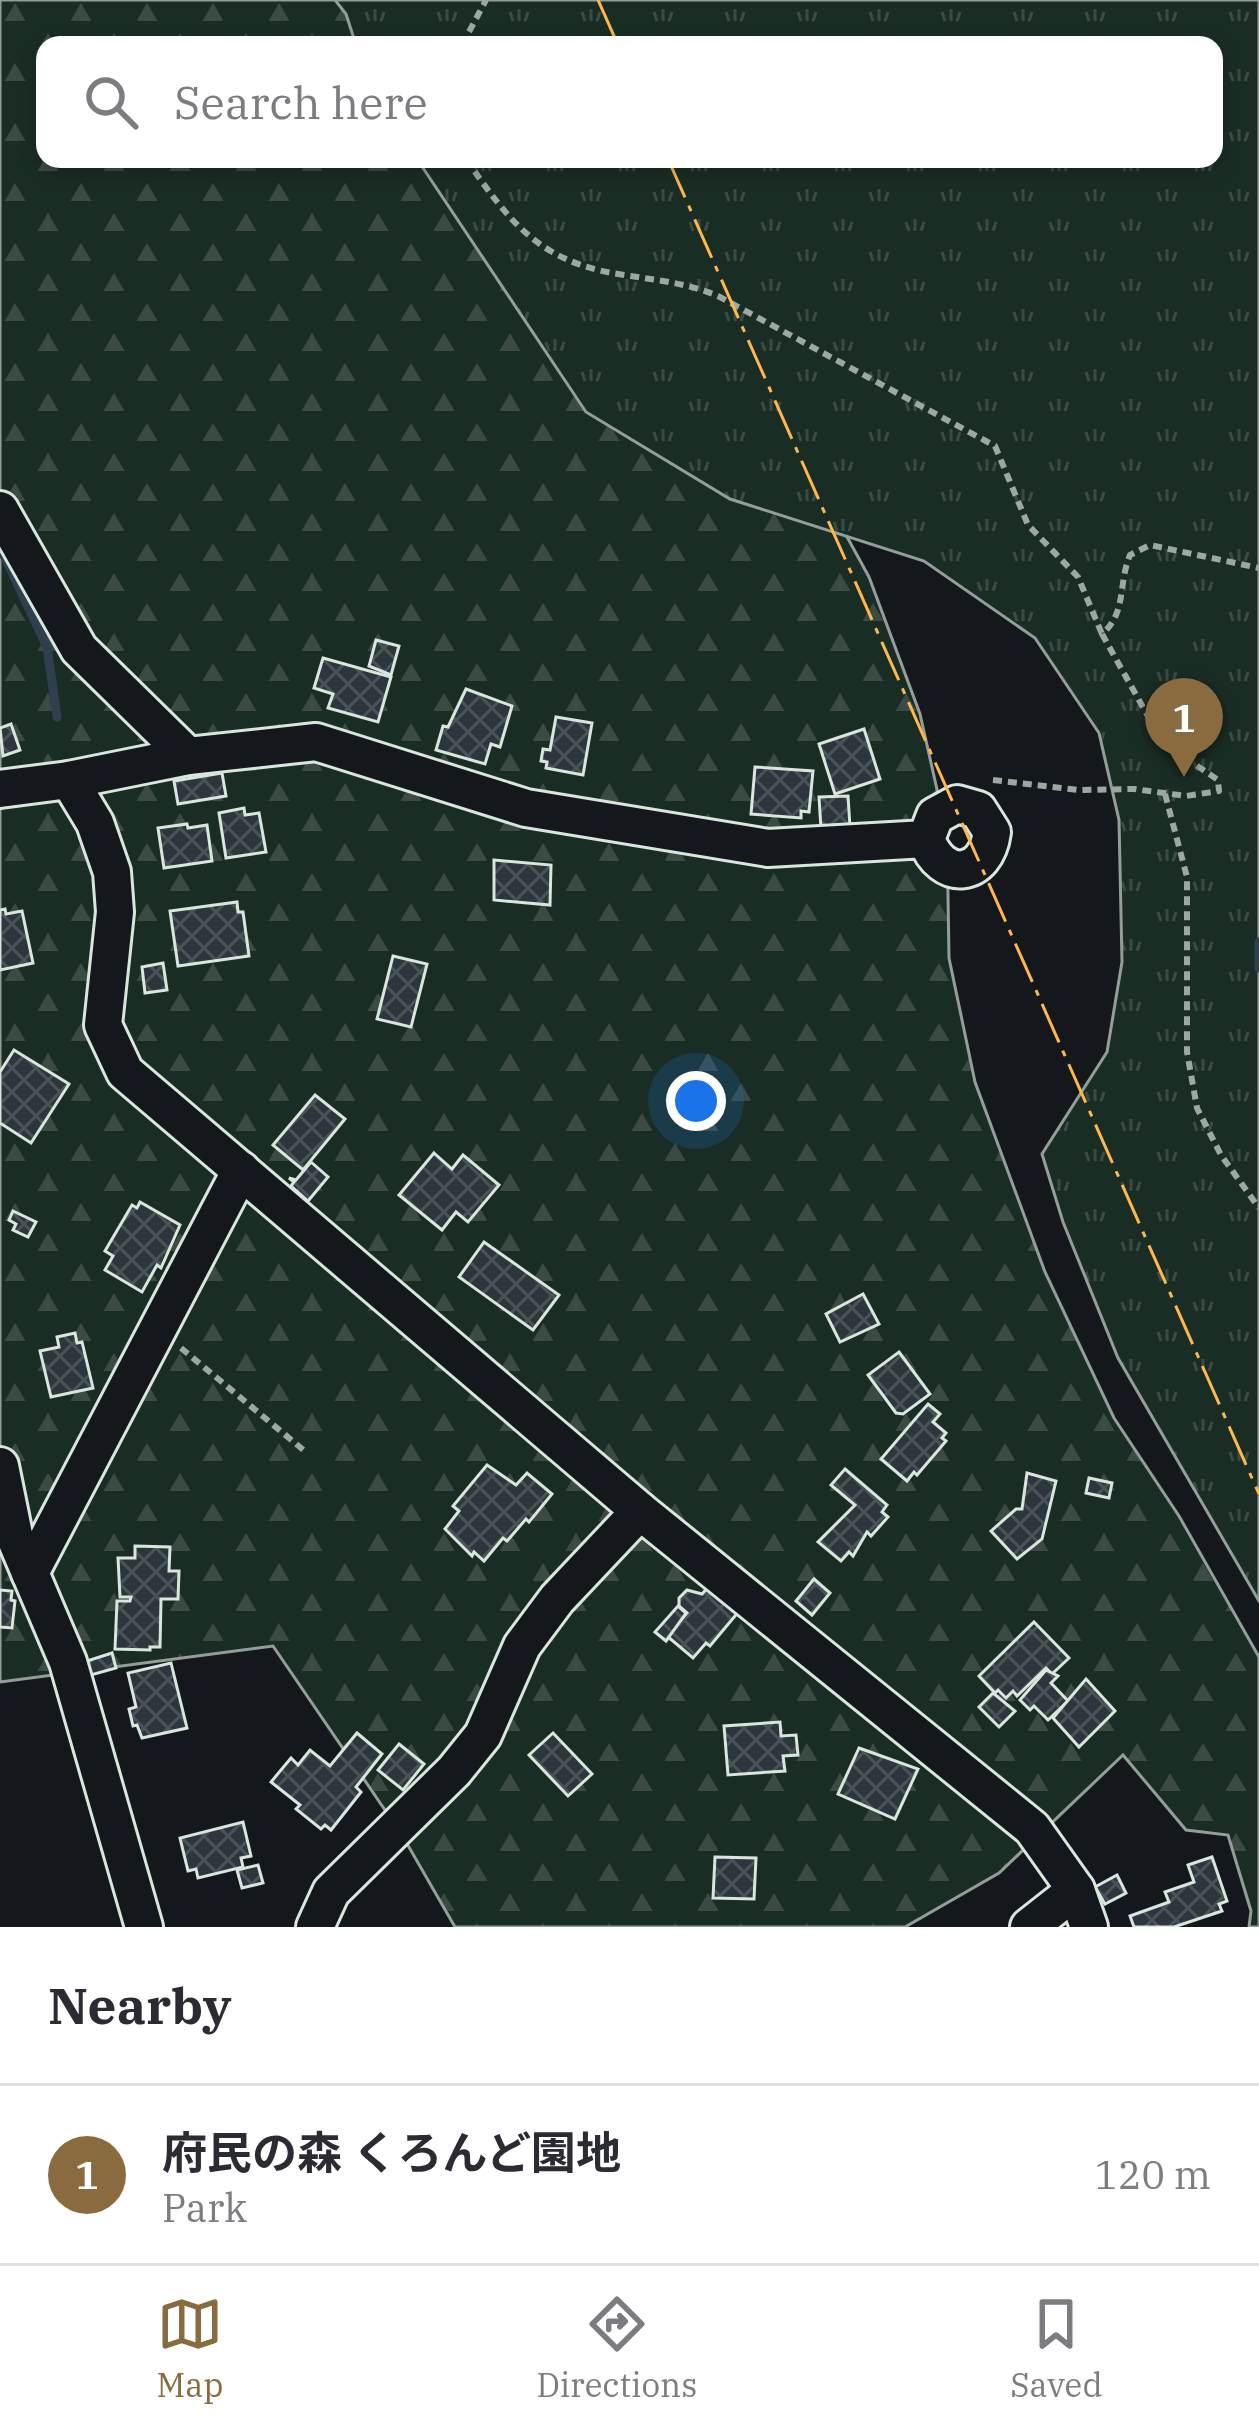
<!DOCTYPE html>
<meta charset="utf-8">
<style>
:root{--surface:#fff;--page:#f2f2f3;--text:#2b2b33;--muted:#7c7c81;--line:#e1e1e2;--accent:#8a6a3f}
body{margin:0;font-family:"IBM Plex Serif","Noto Sans JP",serif;background:var(--page);color:var(--text)}
.you{position:absolute;left:696px;top:1101px;width:42px;height:42px;margin:-30px;border:9px solid #fff;border-radius:50%;background:#1a73e8;box-shadow:0 0 0 18px #1a73e833}
.badge{display:grid;place-items:center;width:78px;height:78px;border-radius:50%;background:var(--accent);color:#fff;font-size:39px;font-weight:700}
.pin{position:absolute;translate:-50% -99px;filter:drop-shadow(0 3px 6px #0008)}
.pin::after{content:'';position:absolute;top:63px;width:42px;height:36px;background:inherit;clip-path:polygon(0 0,100% 0,50% 100%)}
.list{margin:0;padding:0;list-style:none}
h2{display:flex;justify-content:space-between;align-items:center;height:156px;margin:0;padding:0 48px;font-size:51px}
h2 small{font-size:39px;font-weight:400;color:var(--muted)}
.list li{display:grid;grid-template-columns:78px 1fr auto;gap:36px;align-items:center;box-sizing:border-box;height:180px;padding:0 48px;border-top:3px solid var(--line)}
.list b{display:block;font-size:45px;white-space:nowrap}
.list p{margin:0;font-size:39px;white-space:nowrap;color:var(--muted)}
.list em{font-size:39px;font-style:normal;color:var(--muted)}
.icon{flex:none;width:66px;height:66px;fill:none;stroke:currentColor;stroke-width:2;stroke-linecap:round;stroke-linejoin:round}
.map{position:relative;flex:none;width:1259px;height:1927px;overflow:hidden}
.search{position:absolute;background:var(--surface);box-shadow:0 6px 18px #0003;left:36px;right:36px;top:36px;height:132px;display:flex;align-items:center;gap:30px;box-sizing:border-box;padding:0 42px;border-radius:24px;color:var(--muted);font-size:45px}
.sheet{height:336px;background:var(--surface)}
nav{display:flex;justify-content:space-around;align-items:center;box-sizing:border-box;height:168px;border-top:3px solid var(--line);background:var(--surface);font-size:33px;color:var(--muted)}
nav a{display:grid;justify-items:center;gap:6px}
nav .on{color:var(--accent)}
.map>svg:first-child{display:block}
.forest{fill:url(#forest-firs);stroke:#939e99;stroke-width:3}
.park{fill:url(#park-tufts);stroke:#939e99;stroke-width:3}
.lines{fill:none;stroke-linecap:round;stroke-linejoin:round}
.stream{stroke:#2f3f4d;stroke-width:9}
.building{fill:url(#building-cross-hatch);stroke:#d8e6dc;stroke-width:3}
.minor-casing{stroke:#d8e6dc;stroke-width:42}
.path{stroke:#9da8a2;stroke-width:6;stroke-dasharray:9 6;stroke-linecap:butt}
.minor{stroke:#14181c;stroke-width:36}
.power{stroke:#ffb74d;stroke-width:3;stroke-dasharray:42 9 6 9;stroke-linecap:butt}
</style>
<div class="map">
<svg width="1259" height="1927" viewBox="0 0 1259 1927">
<defs>
<pattern id="forest-firs" width="22" height="20" patternUnits="userSpaceOnUse" patternTransform="scale(3)"><rect width="22" height="20" fill="#1a2d24"/><path d="M5 1l3.5 6h-7zM16 11l3.5 6h-7z" fill="#3b4b43"/></pattern>
<pattern id="park-tufts" width="24" height="20" patternUnits="userSpaceOnUse" patternTransform="scale(3)"><rect width="24" height="20" fill="#1a2d24"/><path d="M3 7l-1-3M5 7V3M7 7l1-3M15 17l-1-3M17 17v-4M19 17l1-3" fill="none" stroke="#3b4b43"/></pattern>
<pattern id="building-cross-hatch" width="8" height="8" patternUnits="userSpaceOnUse" patternTransform="scale(3)"><rect width="8" height="8" fill="#2c363c"/><path d="M0 0l8 8M0 8l8-8" fill="none" stroke="#4a5358"/></pattern>
</defs>
<rect width="100%" height="100%" fill="#14181c"/>
<path class="forest" d="M0,0H387L424,45H45V159H518L806,462L869,577L920,714L947,834L949,958L975,1082L1045,1272L1114,1418L1179,1516L1259,1657V1927H1249L1251,1911L1228,1835L1186,1830L1123,1755L999,1873L905,1927H455L402,1835L273,1646L0,1682Z"/>
<path class="park" d="M335,0H1259V1601L1118,1358L1063,1222L1042,1154L1107,1052L1122,962L1119,820L1099,733L1035,638L924,561L730,499L586,412L417,159H1214V45H356L346,14Z"/>
<g class="lines">
<g class="stream">
<path d="M0,547L47,647L57,717"/>
<path d="M1259,942V968"/>
</g>
</g>
<g class="building">
<path d="M376,640L399,646L391,675L369,666Z"/>
<path d="M323,658L391,677L378,722L328,708L333,694L314,688Z"/>
<path d="M466,689L512,706L500,747L491,744L485,764L436,750L443,726L448,727Z"/>
<path d="M556,717L592,723L583,775L546,768L547,762L541,761L543,749L550,750Z"/>
<path d="M11,724L20,750L3,756L0,728Z"/>
<path d="M864,729L880,779L835,794L819,744Z"/>
<path d="M755,767L813,771L809,812L801,811V818L751,814Z"/>
<path d="M222,773L226,796L178,804L174,781Z"/>
<path d="M848,796L850,827L821,829L819,797Z"/>
<path d="M244,808L245,815L259,813L266,852L226,858L219,813Z"/>
<path d="M187,824L188,828L207,825L212,861L164,868L158,828Z"/>
<path d="M494,860L551,865L550,905L494,900Z"/>
<path d="M237,902L238,912H243L249,956L178,966L170,911Z"/>
<path d="M5,909L6,914L22,911L33,963L0,970V910Z"/>
<path d="M393,956L427,964L411,1027L377,1019Z"/>
<path d="M163,963L167,990L145,993L142,967Z"/>
<path d="M14,1050L69,1084L31,1143L0,1123V1072Z"/>
<path d="M315,1095L345,1119L303,1170L273,1145Z"/>
<path d="M434,1153L452,1169L463,1155L499,1185L468,1222L456,1212L442,1230L399,1195Z"/>
<path d="M311,1162L328,1177L308,1201L291,1186L294,1182L289,1178L296,1180Z"/>
<path d="M140,1202L180,1225L161,1268L157,1265L142,1292L105,1270L113,1256L105,1251L132,1205L137,1208Z"/>
<path d="M13,1211L36,1222L28,1237L13,1230L16,1224L9,1220Z"/>
<path d="M484,1242L559,1295L533,1330L459,1277Z"/>
<path d="M863,1294L879,1324L840,1342L826,1314Z"/>
<path d="M75,1333L77,1343L82,1342L93,1388L51,1397L40,1351L59,1347L57,1337Z"/>
<path d="M899,1352L930,1394L903,1414L896,1413L868,1375Z"/>
<path d="M928,1404L940,1414L933,1422L946,1433L942,1438L946,1441L917,1475L914,1472L907,1481L881,1459Z"/>
<path d="M487,1465L516,1485L527,1473L552,1494L529,1522L526,1519L507,1541L503,1538L484,1561L474,1552L472,1556L445,1529L459,1511L453,1506Z"/>
<path d="M845,1469L887,1505L882,1512L888,1517L871,1536L867,1532L853,1556L849,1552L841,1561L818,1542L855,1505L831,1485Z"/>
<path d="M1027,1473L1056,1481L1042,1539L1017,1559L991,1531L1016,1509H1022Z"/>
<path d="M1089,1478L1112,1483L1109,1498L1086,1493Z"/>
<path d="M135,1546L170,1547L169,1571H179L178,1599H161L160,1647H150V1650L115,1649L117,1601H130L131,1597H120L118,1558H135Z"/>
<path d="M814,1579L830,1593L812,1615L796,1601Z"/>
<path d="M710,1585L740,1610L710,1646L706,1643L693,1658L667,1636L687,1613L679,1606V1598L687,1590L702,1594Z"/>
<path d="M0,1590L12,1591L11,1600L15,1601L12,1628L0,1627Z"/>
<path d="M678,1606L686,1613L666,1641L655,1632Z"/>
<path d="M1034,1622L1069,1658L1052,1674L1046,1668L1017,1696L1013,1691L1006,1698L998,1690L995,1693L979,1676Z"/>
<path d="M112,1653L116,1668L91,1675L87,1661Z"/>
<path d="M171,1663L187,1728L142,1738L137,1725L133,1726L129,1709L136,1707L128,1673Z"/>
<path d="M1046,1670L1058,1676L1051,1683L1068,1701L1048,1720L1034,1706L1030,1710L1020,1700Z"/>
<path d="M1086,1679L1115,1711L1079,1747L1053,1718Z"/>
<path d="M993,1693L1015,1711L999,1727L979,1707Z"/>
<path d="M780,1722L781,1736L796,1735L798,1755L783,1756L785,1771L728,1775L724,1726Z"/>
<path d="M357,1733L382,1754L356,1787L361,1792L331,1830L325,1825L321,1829L296,1809L300,1805L271,1782L291,1758L298,1765L310,1750L330,1766Z"/>
<path d="M553,1733L592,1774L568,1796L529,1755Z"/>
<path d="M399,1744L424,1764L403,1790L378,1770Z"/>
<path d="M859,1748L918,1769L895,1819L838,1794Z"/>
<path d="M243,1822L251,1856L241,1858L243,1867L198,1878L196,1869L188,1871L180,1838Z"/>
<path d="M715,1857L756,1858L754,1899L713,1898Z"/>
<path d="M1212,1857L1227,1901L1219,1904L1222,1911L1174,1927H1134L1130,1916L1169,1902L1165,1892L1194,1882L1188,1865Z"/>
<path d="M258,1865L263,1883L242,1888L237,1870Z"/>
<path d="M1117,1875L1126,1893L1105,1904L1095,1887Z"/>
</g>
<g class="lines">
<defs>
<g id="minor">
<path d="M0,510L79,649L188,756L69,780L0,789"/>
<path d="M188,756L316,742L526,808L768,848L926,839C942,883 986,878 992,832L978,810L957,804L935,816L926,839"/>
<path d="M69,780L95,823L112,872L115,912L103,1025L125,1072L640,1511L1032,1828L1076,1890L1089,1927"/>
<path d="M0,1466L14,1535L68,1662L144,1927"/>
<path d="M30,1573L241,1170"/>
<path d="M315,1927L331,1892L454,1771L483,1735L522,1646L557,1599L640,1511"/>
<path d="M1029,1927L1076,1890"/>
</g>
</defs>
<use href="#minor" class="minor-casing"/>
<g class="path">
<path d="M462,45L486,0"/>
<path d="M466,159C509,221 538,261 618,274C653,280 685,282 718,296L995,446L1028,525L1078,577L1102,634"/>
<path d="M993,780L1079,790L1134,789L1186,796L1219,791L1218,780L1171,748L1154,727L1102,634C1127,613 1118,583 1130,555L1150,545L1259,568"/>
<path d="M1165,794L1187,877V1052L1197,1108L1221,1155L1259,1208"/>
<path d="M181,1348L307,1453"/>
</g>
<use href="#minor" class="minor"/>
<g class="power">
<path d="M598,0L618,45"/>
<path d="M668,159L1259,1494"/>
</g>
</g>
</svg>
<div class="you"></div>
<div class="pin badge" style="left:1184px;top:777px">1</div>
<div class="search"><svg class="icon" aria-label="search" viewBox="0 0 24 24"><circle cx="10" cy="10" r="6"/><path d="M15 15l6 6"/></svg>Search here</div>
</div>
<section class="sheet">
<h2>Nearby<small></small></h2>
<ul class="list">
<li><span class="badge">1</span><div><b>府民の森 くろんど園地</b><p>Park</p></div><em>120 m</em></li>
</ul>
</section>
<nav>
<a class="on"><svg class="icon" aria-label="map" viewBox="0 0 24 24"><path d="M3 6l6-2 6 2 6-2v14l-6 2-6-2-6 2zM9 4v14M15 6v14"/></svg>Map</a>
<a><svg class="icon" aria-label="directions" viewBox="0 0 24 24"><path d="M12 3l9 9-9 9-9-9zM9 14v-3h6M13 9l2 2-2 2"/></svg>Directions</a>
<a><svg class="icon" aria-label="saved" viewBox="0 0 24 24"><path d="M7 4h10v16l-5-4-5 4z"/></svg>Saved</a>
</nav>
